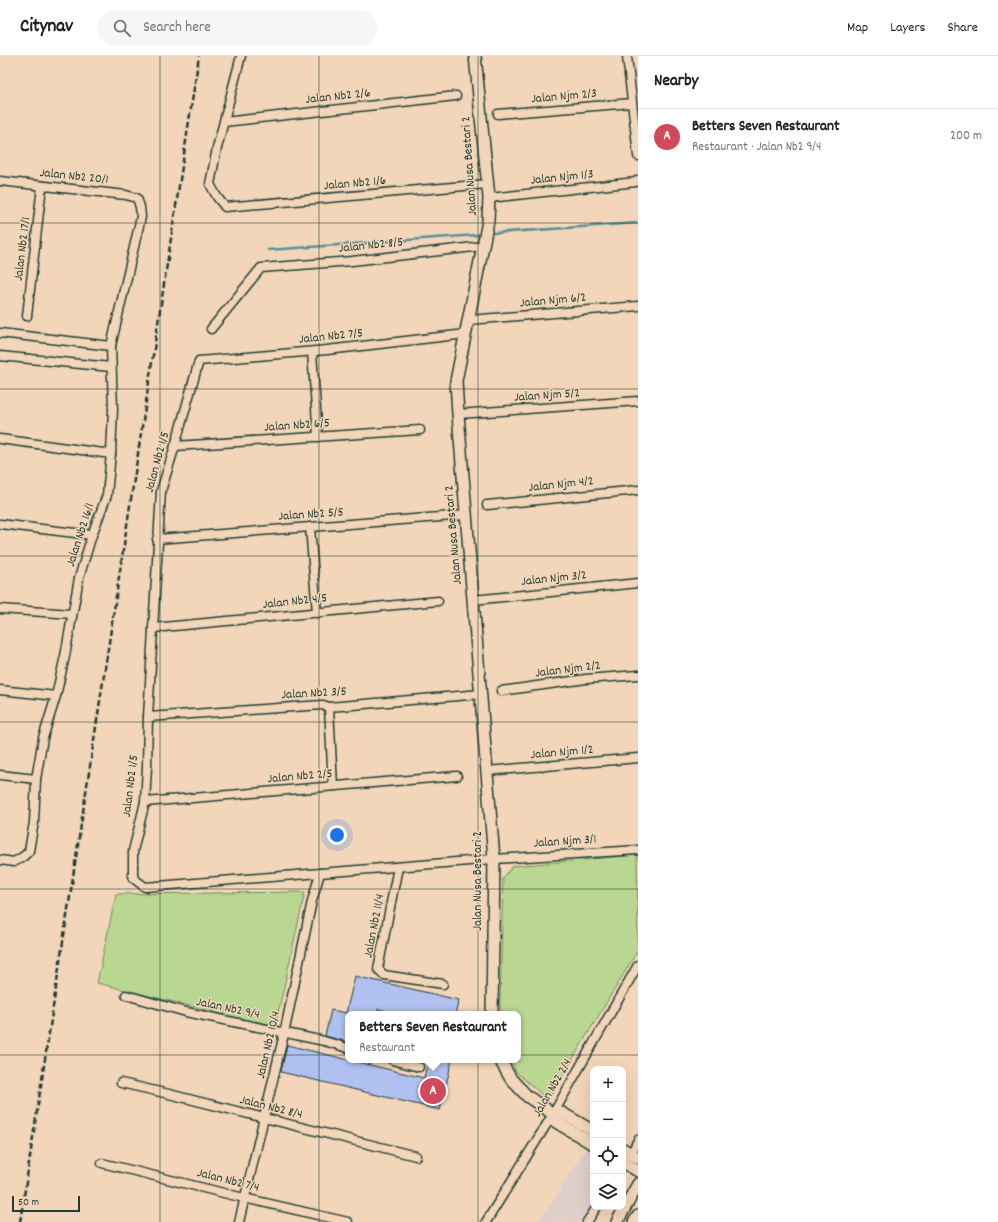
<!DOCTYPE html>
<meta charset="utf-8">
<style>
:root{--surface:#fff;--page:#f6f6f6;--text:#202124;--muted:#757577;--line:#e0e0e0;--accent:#d1495b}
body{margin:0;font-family:Dekko,sans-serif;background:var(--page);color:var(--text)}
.controls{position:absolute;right:12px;bottom:12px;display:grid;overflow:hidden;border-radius:8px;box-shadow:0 4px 16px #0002}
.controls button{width:36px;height:36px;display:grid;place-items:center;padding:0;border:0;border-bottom:1px solid var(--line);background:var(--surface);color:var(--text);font:20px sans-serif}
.scale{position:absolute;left:12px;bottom:10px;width:68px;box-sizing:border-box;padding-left:4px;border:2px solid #1f3d34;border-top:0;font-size:11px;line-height:14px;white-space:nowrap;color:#1f3d34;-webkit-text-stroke:3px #f3d6b9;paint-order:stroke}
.you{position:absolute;left:337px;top:779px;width:14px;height:14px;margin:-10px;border:3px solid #fff;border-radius:50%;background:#1a73e8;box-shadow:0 0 0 6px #1a73e833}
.badge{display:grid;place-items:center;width:26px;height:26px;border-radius:50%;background:var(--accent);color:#fff;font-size:13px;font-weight:700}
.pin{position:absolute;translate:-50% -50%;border:2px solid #fff;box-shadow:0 1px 4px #0006}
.popup{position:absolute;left:345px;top:955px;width:176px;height:52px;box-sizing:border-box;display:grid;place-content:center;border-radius:8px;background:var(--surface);filter:drop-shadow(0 1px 3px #0005);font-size:13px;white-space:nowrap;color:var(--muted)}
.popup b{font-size:15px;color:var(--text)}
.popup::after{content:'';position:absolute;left:50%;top:100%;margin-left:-8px;border:8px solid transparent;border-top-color:var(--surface)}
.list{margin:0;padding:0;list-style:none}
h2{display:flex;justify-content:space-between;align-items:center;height:52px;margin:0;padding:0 16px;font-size:17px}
h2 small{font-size:13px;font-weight:400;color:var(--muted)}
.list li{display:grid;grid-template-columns:26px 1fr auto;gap:12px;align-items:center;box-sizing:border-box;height:56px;padding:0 16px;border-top:1px solid var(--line)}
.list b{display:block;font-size:15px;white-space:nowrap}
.list p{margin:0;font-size:13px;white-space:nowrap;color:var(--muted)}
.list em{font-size:13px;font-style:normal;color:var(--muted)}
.icon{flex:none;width:22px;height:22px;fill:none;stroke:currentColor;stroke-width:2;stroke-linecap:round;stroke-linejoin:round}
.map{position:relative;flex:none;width:638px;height:1166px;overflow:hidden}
header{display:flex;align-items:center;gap:24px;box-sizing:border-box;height:56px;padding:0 20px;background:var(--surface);border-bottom:1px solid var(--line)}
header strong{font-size:19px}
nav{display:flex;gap:22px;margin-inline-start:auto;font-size:14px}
.search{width:280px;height:36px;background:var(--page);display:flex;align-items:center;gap:10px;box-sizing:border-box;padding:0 14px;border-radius:22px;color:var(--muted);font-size:15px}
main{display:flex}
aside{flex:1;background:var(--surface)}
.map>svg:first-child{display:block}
.built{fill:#dfcfca}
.green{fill:#b9d790;stroke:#6c8a62}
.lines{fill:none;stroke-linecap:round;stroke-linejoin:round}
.stream{stroke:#569295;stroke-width:2.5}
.building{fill:#b0c0f0;stroke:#1f3d34}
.street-casing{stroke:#1f3d34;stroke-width:11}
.secondary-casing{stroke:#1f3d34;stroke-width:14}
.street{stroke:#f3d6b9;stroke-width:8}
.secondary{stroke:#f3d6b9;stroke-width:11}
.rail{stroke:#1f3d34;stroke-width:2.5;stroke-dasharray:6 3;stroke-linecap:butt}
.grid{fill:none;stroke:#1f3d34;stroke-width:1;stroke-opacity:0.55}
.labels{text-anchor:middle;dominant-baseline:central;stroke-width:3;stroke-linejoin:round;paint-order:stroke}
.street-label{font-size:13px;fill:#1f3d34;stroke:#f3d6b9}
</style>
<header>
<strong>Citynav</strong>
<div class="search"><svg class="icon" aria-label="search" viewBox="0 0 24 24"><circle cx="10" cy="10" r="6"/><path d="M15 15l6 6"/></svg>Search here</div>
<nav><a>Map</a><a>Layers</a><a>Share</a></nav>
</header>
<main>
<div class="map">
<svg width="638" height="1166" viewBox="0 0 638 1166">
<rect width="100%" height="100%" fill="#f3d6b9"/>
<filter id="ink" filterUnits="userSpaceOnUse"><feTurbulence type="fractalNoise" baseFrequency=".025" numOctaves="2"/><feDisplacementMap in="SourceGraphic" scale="8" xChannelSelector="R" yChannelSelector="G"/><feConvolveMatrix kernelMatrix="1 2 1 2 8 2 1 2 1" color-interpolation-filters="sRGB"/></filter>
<g filter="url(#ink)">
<path class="built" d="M587,1091L593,1094V1151L583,1166H539Z"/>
<g class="green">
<path d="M637,799L638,894L548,1044L516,1016L511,1004H518V958H501L500,948L503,822L513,810Z"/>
<path d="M305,836L275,971L97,927L116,838Z"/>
</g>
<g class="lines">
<g class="stream">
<path d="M494,177L638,167"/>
<path d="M268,194L477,179"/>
</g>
</g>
<g class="building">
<path d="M355,920L459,944L455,958H401L378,953L377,958H348V986L325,980L331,954L346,957Z"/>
<path d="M287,989L424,1022L428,1004H452L440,1054L281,1016Z"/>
</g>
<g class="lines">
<defs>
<g id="street">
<path d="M241,0L217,92L210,128L217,141L225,151L487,128"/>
<path d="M627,0L638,100"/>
<path d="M498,58L632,47"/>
<path d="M224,66L456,40"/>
<path d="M0,125L126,139L137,142L140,151L141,161L111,290L113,353L111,398L107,439L92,479L79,522L65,600L56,640L43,682L36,723L34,766L29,795L24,800L14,806L0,804"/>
<path d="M489,142L636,126L638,124"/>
<path d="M27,260L42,130"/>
<path d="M469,264L638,250"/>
<path d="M211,273L261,212L352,205L483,190"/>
<path d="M0,277L111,290"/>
<path d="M466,278L327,294L199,305L175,390L161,435L148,661L147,711L145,746L133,795V822L145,831L494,803L638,794"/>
<path d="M312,296L318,381"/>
<path d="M0,300L111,311"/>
<path d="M458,358L638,345"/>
<path d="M0,383L111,398"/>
<path d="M175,390L420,374"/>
<path d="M487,449L638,434"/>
<path d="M0,468L92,479"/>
<path d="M310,471L317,557"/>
<path d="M157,483L466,459"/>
<path d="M473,544L638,527"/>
<path d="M0,553L72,558"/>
<path d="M153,572L438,545"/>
<path d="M0,634L56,640"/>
<path d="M501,635L586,623L638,619"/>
<path d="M329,651L333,730"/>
<path d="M148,661L323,649L329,651L481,638"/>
<path d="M487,715L638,702"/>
<path d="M0,719L36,723"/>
<path d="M145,746L457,720"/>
<path d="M398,811L378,913L384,919L443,928"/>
<path d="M126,939L186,956L324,985L348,992"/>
<path d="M392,1004L419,1011"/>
<path d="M121,1027L169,1038L416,1100"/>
<path d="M631,1098L638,1084"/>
<path d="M102,1107L244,1142L348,1166"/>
<path d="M239,1166L284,978L312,845L320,817"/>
<path d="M486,1166L553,1058L638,909"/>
<path d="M587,1166L597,1151"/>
</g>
<g id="secondary">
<path d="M475,0L489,142L488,165L456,325L458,358L494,803L492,958"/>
<path d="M500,1004L511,1023L527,1040L553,1058L556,1066L593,1088"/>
<path d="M553,1058L562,1057L593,1075"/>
<path d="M623,1093L638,1102"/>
<path d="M623,1106L638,1115"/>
<path d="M617,1166L638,1128"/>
<path d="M634,1166L638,1160"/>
</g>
</defs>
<use href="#street" class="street-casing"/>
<use href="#secondary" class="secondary-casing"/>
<use href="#street" class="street"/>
<use href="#secondary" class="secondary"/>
<path class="rail" d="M20,1166L199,0"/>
</g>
</g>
<path class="grid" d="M160,0V1166M319,0V1166M478,0V1166M0,167H638M0,333H638M0,500H638M0,666H638M0,833H638M0,999H638"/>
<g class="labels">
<g class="street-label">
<text transform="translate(338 41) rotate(-6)">Jalan Nb2 2/6</text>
<text transform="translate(564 41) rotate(-5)">Jalan Njm 2/3</text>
<text transform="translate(470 110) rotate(-94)">Jalan Nusa Bestari 2</text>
<text transform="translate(74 121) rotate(6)">Jalan Nb2 20/1</text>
<text transform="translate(562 122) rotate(-6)">Jalan Njm 1/3</text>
<text transform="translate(355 128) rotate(-5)">Jalan Nb2 1/6</text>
<text transform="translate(371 190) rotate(-6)">Jalan Nb2 8/5</text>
<text transform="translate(23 193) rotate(-83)">Jalan Nb2 17/1</text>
<text transform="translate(553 245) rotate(-5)">Jalan Njm 6/2</text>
<text transform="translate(331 281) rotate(-6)">Jalan Nb2 7/5</text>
<text transform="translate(547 340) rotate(-4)">Jalan Njm 5/2</text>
<text transform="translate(297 370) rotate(-4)">Jalan Nb2 6/5</text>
<text transform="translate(158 406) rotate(-75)">Jalan Nb2 1/5</text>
<text transform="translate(561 429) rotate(-6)">Jalan Njm 4/2</text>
<text transform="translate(311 459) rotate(-4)">Jalan Nb2 5/5</text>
<text transform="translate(81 479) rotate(-72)">Jalan Nb2 16/1</text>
<text transform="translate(454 479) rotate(-95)">Jalan Nusa Bestari 2</text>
<text transform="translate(554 523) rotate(-6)">Jalan Njm 3/2</text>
<text transform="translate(295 546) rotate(-6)">Jalan Nb2 4/5</text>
<text transform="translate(568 614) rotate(-7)">Jalan Njm 2/2</text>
<text transform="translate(314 638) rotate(-3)">Jalan Nb2 3/5</text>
<text transform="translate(562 697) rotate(-5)">Jalan Njm 1/2</text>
<text transform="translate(300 721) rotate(-5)">Jalan Nb2 2/5</text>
<text transform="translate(131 730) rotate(-83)">Jalan Nb2 1/5</text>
<text transform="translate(565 786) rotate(-4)">Jalan Njm 3/1</text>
<text transform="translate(478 825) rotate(-90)">Jalan Nusa Bestari 2</text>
<text transform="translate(375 870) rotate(-79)">Jalan Nb2 11/4</text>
<text transform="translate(228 953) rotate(12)">Jalan Nb2 9/4</text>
<text transform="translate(269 989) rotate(-77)">Jalan Nb2 10/4</text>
<text transform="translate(553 1032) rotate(-60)">Jalan Nb2 2/4</text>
<text transform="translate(271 1052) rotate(14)">Jalan Nb2 8/4</text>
<text transform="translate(228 1125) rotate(14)">Jalan Nb2 7/4</text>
</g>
</g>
</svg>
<div class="controls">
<button>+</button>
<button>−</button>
<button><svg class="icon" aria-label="locate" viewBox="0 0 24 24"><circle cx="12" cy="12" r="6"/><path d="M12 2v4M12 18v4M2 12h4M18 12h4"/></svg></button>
<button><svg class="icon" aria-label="layers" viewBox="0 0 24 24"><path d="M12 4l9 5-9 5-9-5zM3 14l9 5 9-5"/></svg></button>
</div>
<div class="scale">50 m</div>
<div class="you"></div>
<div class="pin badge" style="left:433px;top:1035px">A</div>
<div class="popup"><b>Betters Seven Restaurant</b>Restaurant</div>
</div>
<aside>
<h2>Nearby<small></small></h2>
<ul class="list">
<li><span class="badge">A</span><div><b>Betters Seven Restaurant</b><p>Restaurant · Jalan Nb2 9/4</p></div><em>200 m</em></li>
</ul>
</aside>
</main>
